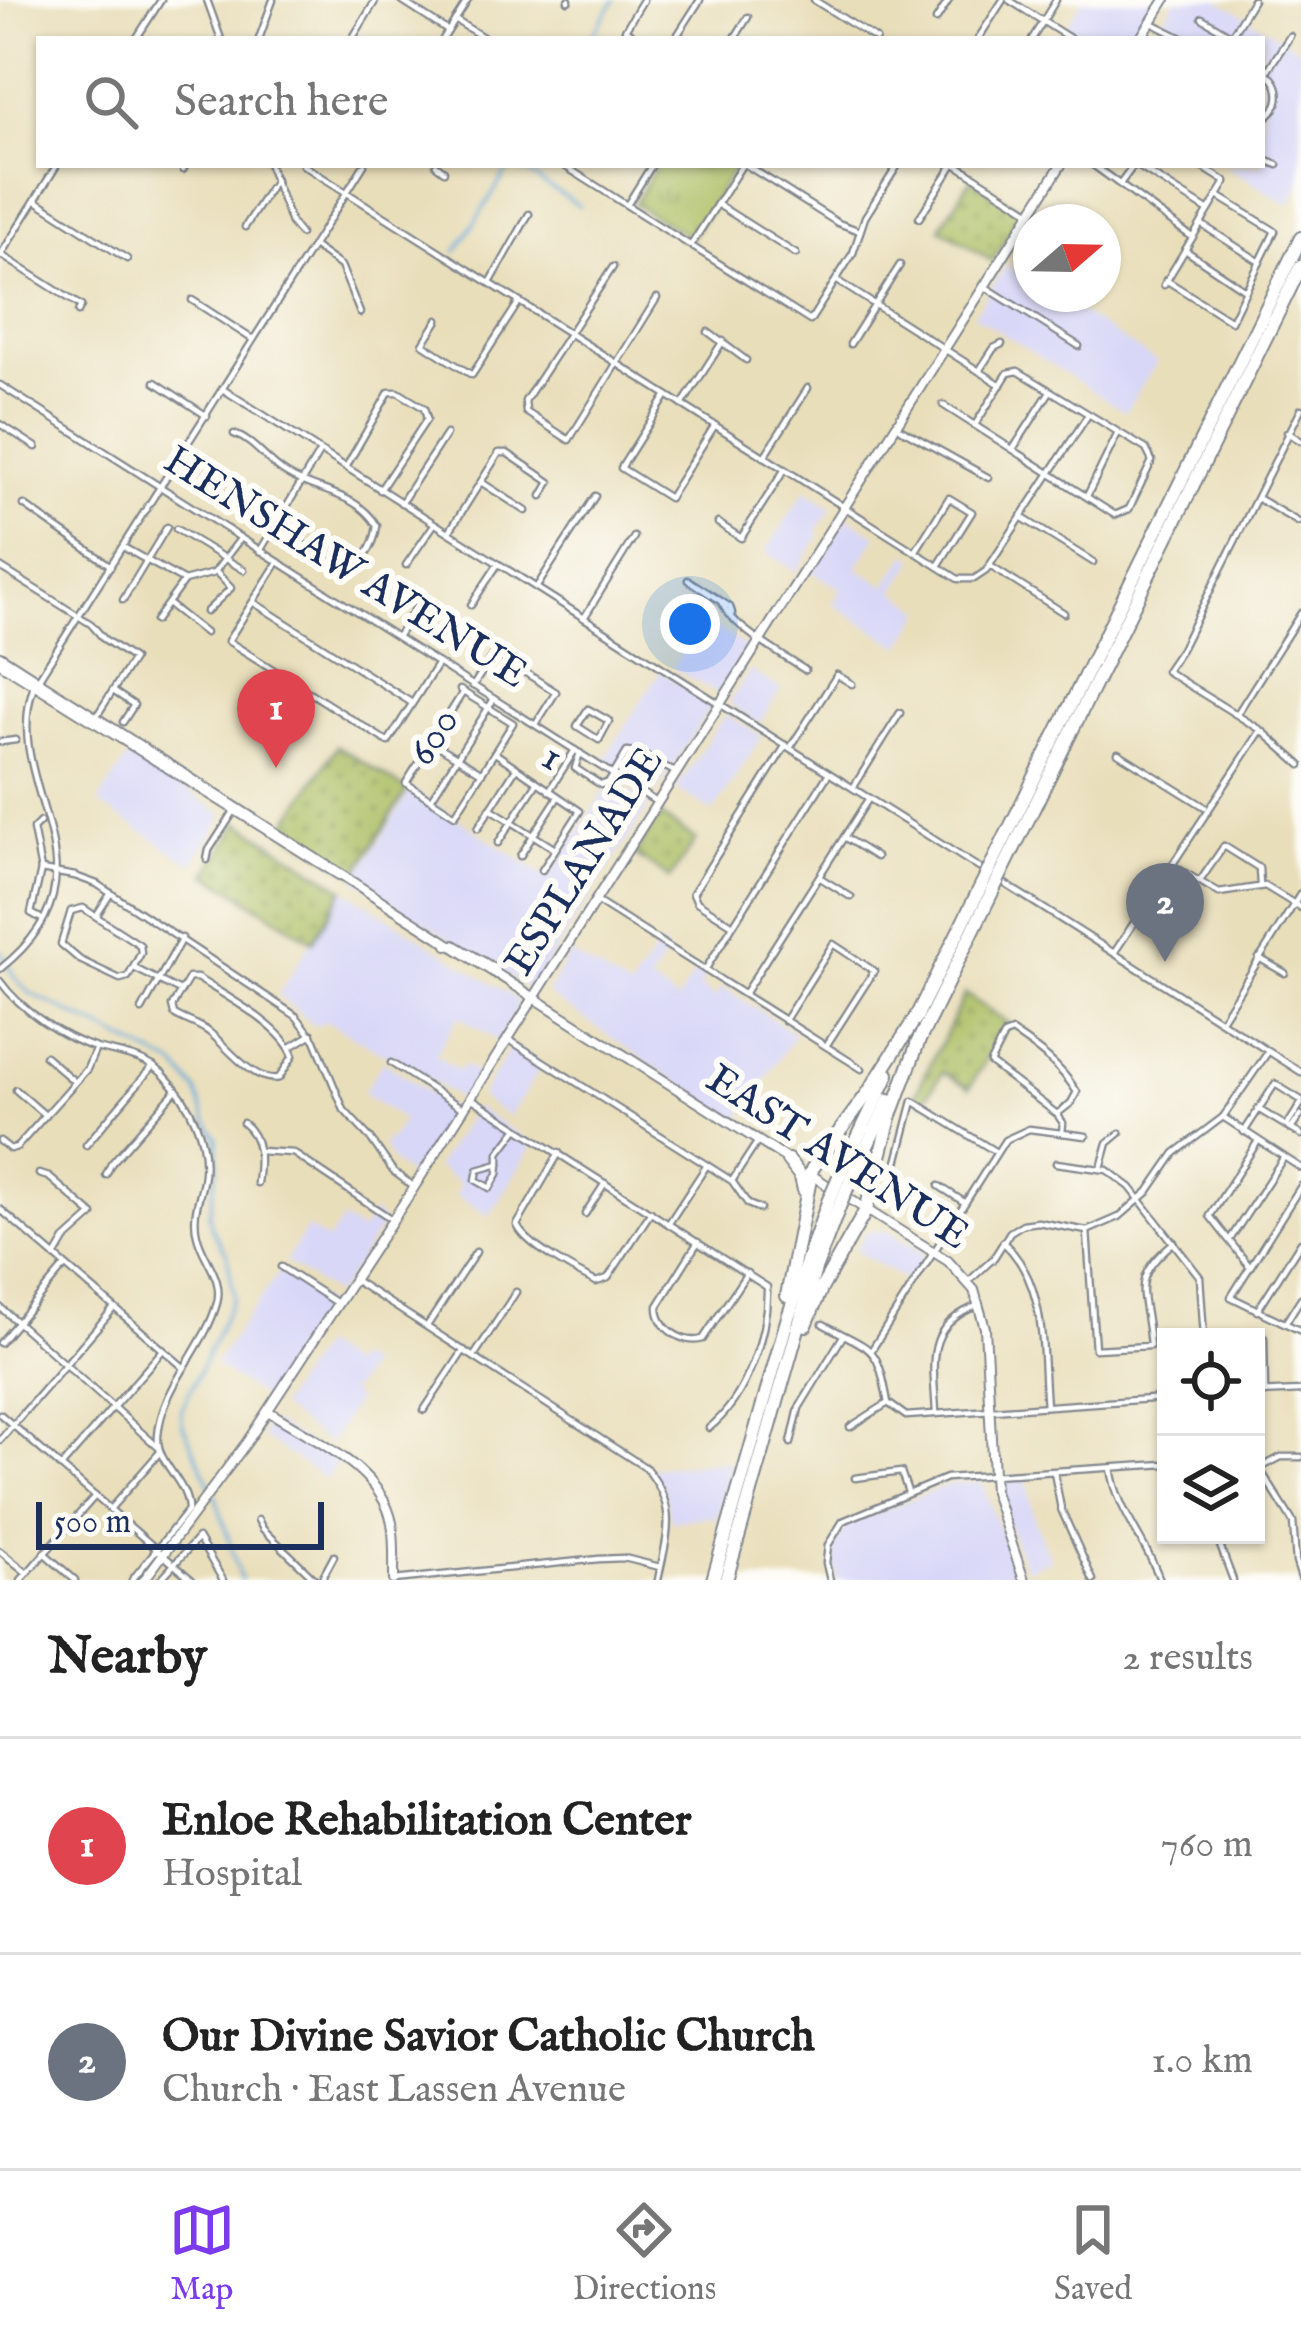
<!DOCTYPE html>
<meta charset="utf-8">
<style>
:root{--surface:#fff;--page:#f2f2f2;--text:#222;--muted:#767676;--line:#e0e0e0;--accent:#7c3aed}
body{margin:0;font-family:"IM FELL English",serif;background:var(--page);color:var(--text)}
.controls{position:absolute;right:36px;bottom:36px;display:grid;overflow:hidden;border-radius:0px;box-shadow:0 3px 9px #0004}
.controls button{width:108px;height:108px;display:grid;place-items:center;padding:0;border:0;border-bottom:3px solid var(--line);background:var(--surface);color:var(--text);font:60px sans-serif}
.compass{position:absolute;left:1013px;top:204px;width:108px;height:108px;border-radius:50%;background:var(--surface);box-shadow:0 3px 9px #0004;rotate:70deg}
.scale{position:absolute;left:36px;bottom:30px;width:288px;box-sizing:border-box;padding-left:12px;border:6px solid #1b2f5e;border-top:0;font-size:33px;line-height:42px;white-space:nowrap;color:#1b2f5e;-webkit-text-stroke:9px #fdfcf7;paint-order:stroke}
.you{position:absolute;left:690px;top:624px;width:42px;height:42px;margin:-30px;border:9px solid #fff;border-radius:50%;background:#1a73e8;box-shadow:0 0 0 18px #1a73e833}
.badge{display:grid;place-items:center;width:78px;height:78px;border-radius:50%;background:var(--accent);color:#fff;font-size:39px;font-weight:700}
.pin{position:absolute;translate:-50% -99px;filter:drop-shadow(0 3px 6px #0008)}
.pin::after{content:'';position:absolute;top:63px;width:42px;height:36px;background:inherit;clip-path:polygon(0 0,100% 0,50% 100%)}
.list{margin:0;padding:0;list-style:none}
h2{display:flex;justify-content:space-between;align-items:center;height:156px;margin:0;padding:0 48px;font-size:51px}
h2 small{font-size:39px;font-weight:400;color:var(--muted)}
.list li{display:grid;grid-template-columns:78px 1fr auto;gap:36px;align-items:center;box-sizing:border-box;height:216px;padding:0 48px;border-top:3px solid var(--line)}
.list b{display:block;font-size:45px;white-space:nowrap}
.list p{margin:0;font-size:39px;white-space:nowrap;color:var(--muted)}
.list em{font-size:39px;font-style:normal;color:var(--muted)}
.icon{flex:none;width:66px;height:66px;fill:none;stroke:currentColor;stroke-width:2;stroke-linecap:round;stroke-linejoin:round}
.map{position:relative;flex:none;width:1301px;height:1580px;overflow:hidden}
.search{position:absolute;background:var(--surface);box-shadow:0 3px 9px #0004;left:36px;right:36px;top:36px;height:132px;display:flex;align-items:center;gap:30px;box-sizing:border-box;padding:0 42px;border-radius:0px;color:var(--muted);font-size:45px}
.sheet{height:588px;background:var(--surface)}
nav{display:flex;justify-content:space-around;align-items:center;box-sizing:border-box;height:168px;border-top:3px solid var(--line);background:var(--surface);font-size:33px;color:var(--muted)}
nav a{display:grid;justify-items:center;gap:6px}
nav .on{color:var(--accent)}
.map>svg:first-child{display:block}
.built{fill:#d8d7f8}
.grass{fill:url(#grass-dots);stroke:#62765e;stroke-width:3}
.park{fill:url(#park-tufts);stroke:#62765e;stroke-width:3}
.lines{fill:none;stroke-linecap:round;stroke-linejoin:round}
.stream{stroke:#63a8d9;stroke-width:3}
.minor-casing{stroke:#82868c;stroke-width:9}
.secondary-casing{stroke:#82868c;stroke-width:12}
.motorway-casing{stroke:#82868c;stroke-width:16}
.minor{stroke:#fff;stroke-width:4.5}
.secondary{stroke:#fff;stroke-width:8}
.motorway{stroke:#fff;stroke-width:12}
.motorway-bridge-casing{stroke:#82868c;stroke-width:16;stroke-linecap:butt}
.motorway-bridge{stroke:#fff;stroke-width:12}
.labels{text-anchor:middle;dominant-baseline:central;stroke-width:12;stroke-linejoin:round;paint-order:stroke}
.street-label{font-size:42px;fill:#1b2f5e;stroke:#fdfcf7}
</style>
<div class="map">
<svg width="1301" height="1580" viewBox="0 0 1301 1580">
<defs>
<pattern id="grass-dots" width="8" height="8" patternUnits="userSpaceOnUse" patternTransform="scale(3)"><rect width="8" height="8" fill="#aabc5f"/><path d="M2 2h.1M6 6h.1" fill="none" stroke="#8a9952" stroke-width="1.8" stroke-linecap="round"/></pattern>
<pattern id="park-tufts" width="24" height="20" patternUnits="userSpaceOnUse" patternTransform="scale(3)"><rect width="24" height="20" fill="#aabc5f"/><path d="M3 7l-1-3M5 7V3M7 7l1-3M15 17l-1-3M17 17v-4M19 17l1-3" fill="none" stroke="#8a9952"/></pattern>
</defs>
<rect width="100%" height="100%" fill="#fdfcf7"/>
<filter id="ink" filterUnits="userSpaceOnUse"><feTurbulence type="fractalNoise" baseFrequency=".00833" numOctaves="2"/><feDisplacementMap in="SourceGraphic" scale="24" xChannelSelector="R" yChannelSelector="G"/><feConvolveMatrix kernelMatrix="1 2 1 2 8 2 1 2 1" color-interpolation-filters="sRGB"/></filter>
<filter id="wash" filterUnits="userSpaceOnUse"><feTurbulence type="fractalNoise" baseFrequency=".004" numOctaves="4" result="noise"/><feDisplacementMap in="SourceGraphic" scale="48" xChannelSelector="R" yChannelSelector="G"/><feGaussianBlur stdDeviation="2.7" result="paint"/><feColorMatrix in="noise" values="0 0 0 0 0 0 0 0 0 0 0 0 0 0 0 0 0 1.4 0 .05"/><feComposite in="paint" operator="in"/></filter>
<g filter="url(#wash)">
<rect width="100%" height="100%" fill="#e9deba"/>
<g class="built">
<path d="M1083,0H1157L1132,39H1079L1064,30Z"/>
<path d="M1176,0H1218L1301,50V181L1289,205L1225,165H1262V39H1151Z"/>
<path d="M1006,265L1031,281V294H1051L1157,362L1125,412L974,315Z"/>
<path d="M805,490L832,508L816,531L820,535L796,572L766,552Z"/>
<path d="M848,517L877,535L857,568L886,586L907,554L915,559L895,591L924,610L901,647L833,604L842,589L812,572Z"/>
<path d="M702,620L747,648L718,694L673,668Z"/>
<path d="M750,670L781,689L759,724L729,703Z"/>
<path d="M660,671L711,706L657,791L651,792L603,762Z"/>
<path d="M725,715L762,736L713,812L676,789Z"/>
<path d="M131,753L224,815L192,864L98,803Z"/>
<path d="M612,781L650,804L532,987L527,988L356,879L411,789L548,878Z"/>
<path d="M344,889L516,999L517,1009L498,1041L459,1016L435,1055L459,1071L464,1065L478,1075L461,1100L390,1053L387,1056L327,1021L317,1026L312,1024L278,995Z"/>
<path d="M659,945L668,951L650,982L677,1001L697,970L706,976L700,987L715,998L723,987L795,1034L737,1122L547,994L570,953L630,990Z"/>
<path d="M512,1046L542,1065L509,1117L480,1097Z"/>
<path d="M383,1061L454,1110L410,1176L394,1164L382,1144L392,1138L403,1120L363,1093Z"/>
<path d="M475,1107L534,1144L489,1216L455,1194L461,1184L436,1167Z"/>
<path d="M374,1212L383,1223L336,1295L285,1262L307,1228L328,1241L342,1220L361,1232Z"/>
<path d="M866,1231H887L922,1252L923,1258L908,1282L855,1250Z"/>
<path d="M280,1271L327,1306L266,1400L214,1365Z"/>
<path d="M320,1346L349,1366L355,1358L368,1366L353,1389L347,1391L357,1399L329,1444L278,1407Z"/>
<path d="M273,1422L337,1462L326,1479L260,1436Z"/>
<path d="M732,1461L716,1521L711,1516L672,1522L663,1488L650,1468Z"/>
<path d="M1025,1476L1035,1521L1050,1560L1026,1569L1007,1521L1000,1481Z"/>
<path d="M982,1482L1017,1580H837L833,1549L848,1524L950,1484Z"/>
</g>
<g class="grass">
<path d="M971,179L1021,210L1022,215L992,261L940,228Z"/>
<path d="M337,746L407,790L356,874L283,829Z"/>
<path d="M660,816L696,840L670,879L635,855Z"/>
<path d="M239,822L344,889L313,941L207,874Z"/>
<path d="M965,994L1008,1023L969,1088L943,1072L923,1102L916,1093Z"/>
</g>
<path class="park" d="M656,165H736L691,238L634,204Z"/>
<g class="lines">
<g class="stream">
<path d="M590,39L615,0"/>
<path d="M514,165L580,206"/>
<path d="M456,252L511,165"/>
<path d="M0,950L15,978L30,993L176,1066L197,1091L205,1118L217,1137L218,1164L209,1215L212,1229L227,1254L234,1296L181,1411L183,1426L216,1497L241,1580"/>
</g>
</g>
</g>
<g filter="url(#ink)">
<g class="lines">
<defs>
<g id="minor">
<path d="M207,0L221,39"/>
<path d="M400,0L448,31"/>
<path d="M814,0L876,39"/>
<path d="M1009,0L1071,39"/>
<path d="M568,1L569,0"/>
<path d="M1202,18L1237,39"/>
<path d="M455,20L486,39"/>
<path d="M936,20L949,0"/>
<path d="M1152,23L1184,39"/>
<path d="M136,39L161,0"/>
<path d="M259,39L273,0"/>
<path d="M352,39L376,0"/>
<path d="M443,39L468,0"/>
<path d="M639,39L625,30L643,0"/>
<path d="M675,39L700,0"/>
<path d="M734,39L748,17"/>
<path d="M978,39L1003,0"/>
<path d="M1032,39L1056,0"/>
<path d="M1229,39L1253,0"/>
<path d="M1262,70C1284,83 1284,107 1262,120"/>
<path d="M1267,71L1290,36"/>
<path d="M1262,159L1278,165"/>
<path d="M269,165L291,223L300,234"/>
<path d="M303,165L958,579H974L986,571L1088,415"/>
<path d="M436,165L444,171"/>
<path d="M563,165L810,321L853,253L865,217L898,165"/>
<path d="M746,165L838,223L860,231"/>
<path d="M957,165L1031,212"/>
<path d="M1093,165L1192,237"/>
<path d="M1136,165L1207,210"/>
<path d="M183,170L186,165"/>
<path d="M1120,184L1134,165"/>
<path d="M35,200L127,259"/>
<path d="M717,204L796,254"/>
<path d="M627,205L652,165"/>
<path d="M919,218L953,165"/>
<path d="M1201,224L1260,262"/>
<path d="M245,227L275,180"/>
<path d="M691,245L742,165"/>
<path d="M313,246L341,266L360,313"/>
<path d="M1185,250L1245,290"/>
<path d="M1,255L81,306L78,312"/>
<path d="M0,256L57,165"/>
<path d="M613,267L525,401L526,412L569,440L657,298"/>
<path d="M836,280L1001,385"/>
<path d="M1166,280L1231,321L1275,231L1218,196"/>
<path d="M490,283L529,214"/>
<path d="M1164,285L1226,182L1199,165"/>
<path d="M984,286L1079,346"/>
<path d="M192,300L252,339"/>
<path d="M438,320L423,344L472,375L519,302"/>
<path d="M708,332L746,360"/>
<path d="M850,344L900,265"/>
<path d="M979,371L994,348L1002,344"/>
<path d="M155,382L207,416"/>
<path d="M0,385L658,803"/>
<path d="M224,390L987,873"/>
<path d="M667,395L621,468L669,498L715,425"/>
<path d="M682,405L723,341"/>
<path d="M943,405L1115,515L1129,509L1152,461L1146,449L1018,371L1008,373L975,425"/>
<path d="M1301,409L1181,649L1166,671L1261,730L1301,765"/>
<path d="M0,424L36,447"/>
<path d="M901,429L989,478"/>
<path d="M1287,432L1301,441"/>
<path d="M1013,449L1049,393"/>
<path d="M764,457L808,388"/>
<path d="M346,467L389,392H398L424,408L427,419L380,490"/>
<path d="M205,481L341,569C362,567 374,547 377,526C357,492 318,493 287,474C267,463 256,442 234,434"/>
<path d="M481,482L526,511"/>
<path d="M1087,496L1118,433"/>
<path d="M1257,498L1298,522"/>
<path d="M401,503L446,434"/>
<path d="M24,505L111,566"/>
<path d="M1021,517L1093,562"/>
<path d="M718,523L741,538L785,469"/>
<path d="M176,529L244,570"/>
<path d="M449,532L499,453H507L550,482L542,496"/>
<path d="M123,547L184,581L214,573L240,539"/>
<path d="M260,551L319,453"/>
<path d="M915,552L949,498L972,512L938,566"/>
<path d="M278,562L228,641L388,742L438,663"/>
<path d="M406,565L433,526"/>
<path d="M990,566L1064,613"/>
<path d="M0,567L91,624L104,639L133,659L96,717"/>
<path d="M688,580L730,607L732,613"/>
<path d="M536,588L595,496"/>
<path d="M123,600L167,527"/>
<path d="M721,601C731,627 781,654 805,670"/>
<path d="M253,602L412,703"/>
<path d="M168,604L205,633"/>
<path d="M471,605L498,564"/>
<path d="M206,612L231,588L216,572"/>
<path d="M584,618L634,537"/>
<path d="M155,621L184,581"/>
<path d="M397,637L417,606"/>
<path d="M39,678L364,165"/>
<path d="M473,686L494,653L556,692L536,724"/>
<path d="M460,690L513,723L455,815L406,783L463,692"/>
<path d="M113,691L134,705L123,722"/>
<path d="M588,709L609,721L599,740L577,726Z"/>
<path d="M1237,714L1301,613"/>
<path d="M0,742L16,740"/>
<path d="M432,742L482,773"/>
<path d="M790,748L837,675L852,684"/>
<path d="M495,753L580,811L542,870"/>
<path d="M580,753L575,768L601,785L609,782L627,752L639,753L677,773"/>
<path d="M1118,753L1205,807"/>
<path d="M853,788L900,713"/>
<path d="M549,791L575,750"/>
<path d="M431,799L494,699"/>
<path d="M490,808L555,849"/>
<path d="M478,828L515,770"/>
<path d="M844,837L876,857"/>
<path d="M498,843L537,783"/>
<path d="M520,856L558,797"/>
<path d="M207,860L209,850L233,813"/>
<path d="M1172,865L1219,893L1265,886L1301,908"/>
<path d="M41,870L75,876L97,884L296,1016L315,1040L344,1110L371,1139L393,1171L414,1187"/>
<path d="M819,877L851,897"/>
<path d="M1200,881L1224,846L1259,868L1260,886"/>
<path d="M1002,882L1301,1072"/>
<path d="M596,901L862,1069"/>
<path d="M83,908L140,945L141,953L128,977L120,979L80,960L61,944L71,911Z"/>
<path d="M96,916L111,893"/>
<path d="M40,918L31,913L41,870L33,829L40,822"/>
<path d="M733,925L697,902L693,893L786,745"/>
<path d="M1114,953L1260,732"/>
<path d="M1259,958L1285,973"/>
<path d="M134,968L180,991"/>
<path d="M0,969C122,873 0,790 33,688"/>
<path d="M705,970L829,773"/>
<path d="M189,978H197C224,995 283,1026 293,1056L279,1078C253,1083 228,1047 209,1032C198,1024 186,1021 174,1014L172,1006Z"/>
<path d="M0,981C20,1009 62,1038 96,1048C119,1054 144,1056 163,1074C190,1101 210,1142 203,1181C199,1200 192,1215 197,1235C202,1259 224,1277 217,1303C205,1348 161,1387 158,1436C156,1464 188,1481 188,1510L132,1580"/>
<path d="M744,994L869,798"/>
<path d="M142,1010L182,938"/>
<path d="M785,1020L833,944L874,971L826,1046"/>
<path d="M1221,1020L1301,893"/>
<path d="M508,1039L732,1181L748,1204L760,1209"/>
<path d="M291,1047L312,1034"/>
<path d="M45,1056L75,1082"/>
<path d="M391,1063L462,1108"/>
<path d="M16,1090L46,1116"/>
<path d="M471,1098L767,1287C768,1334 747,1398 709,1428"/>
<path d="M1258,1109L1301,1135"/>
<path d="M1057,1114L1071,1103L1077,1092C1059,1064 1039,1050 1012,1032L1004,1035L990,1063L1057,1114L1063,1123L1062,1133"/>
<path d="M1223,1117L1301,1168"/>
<path d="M243,1123C262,1138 260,1161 257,1183"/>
<path d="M1288,1124L1301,1104"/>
<path d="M1291,1129L1301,1115"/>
<path d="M1244,1132L1275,1084L1301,1100"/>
<path d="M0,1141L10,1149L17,1147L87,1069L96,1048"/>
<path d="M1258,1141L1210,1216L1250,1267L1231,1297L1301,1331"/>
<path d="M86,1145L153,1066"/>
<path d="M259,1151L293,1153L393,1220"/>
<path d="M559,1153L517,1225C525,1245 576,1272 596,1282L608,1278L651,1212"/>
<path d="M1056,1163L1107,1170L1130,1187L1200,1277L1204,1337"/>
<path d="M499,1164L498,1174L490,1188L476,1180L478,1170Z"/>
<path d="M499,1164V1153L518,1128"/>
<path d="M1101,1168L1108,1143L1120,1133"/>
<path d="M895,1170L913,1101L996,1152"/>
<path d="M39,1174L49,1177L93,1215L65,1240L55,1257"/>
<path d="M106,1175L111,1164L176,1090"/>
<path d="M732,1181L758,1141"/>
<path d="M939,1186L964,1202"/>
<path d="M0,1209L182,1366"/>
<path d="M585,1214L605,1183"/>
<path d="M669,1223L707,1165"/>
<path d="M1087,1231L1095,1349L1150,1346C1146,1291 1127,1281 1174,1242"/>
<path d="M1231,1238L1284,1157"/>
<path d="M698,1242L658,1306C657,1328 683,1345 703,1339L747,1273"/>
<path d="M1003,1242C1048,1284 1041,1349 1046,1406"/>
<path d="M281,1267L338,1304"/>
<path d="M1250,1267L1301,1186"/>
<path d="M354,1280L646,1468C679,1508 667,1535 658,1580"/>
<path d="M968,1282L993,1259L1010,1232L1023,1224L1038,1222L1087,1231L1119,1217L1148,1192L1175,1153L1223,1117L1268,1052"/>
<path d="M0,1307L158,1447"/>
<path d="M1257,1311L1301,1242"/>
<path d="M1286,1322L1301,1298"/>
<path d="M823,1324C875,1352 877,1344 888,1403L906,1416L1166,1398"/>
<path d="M427,1326L476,1252"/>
<path d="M1264,1338L1265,1393"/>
<path d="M0,1343L65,1266"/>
<path d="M871,1351L1005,1140L1029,1129L1086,1136"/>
<path d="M474,1356L516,1292"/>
<path d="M1256,1393L1301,1391"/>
<path d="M424,1410L464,1350"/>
<path d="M0,1414L192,1580"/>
<path d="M936,1414C934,1364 922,1326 979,1305"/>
<path d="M850,1427L888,1403"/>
<path d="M0,1440L114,1308"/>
<path d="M791,1443L799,1408L843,1336"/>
<path d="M1256,1463L1293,1522L1296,1562L1301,1578"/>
<path d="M61,1467L163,1350"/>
<path d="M1262,1467L1281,1457H1301"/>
<path d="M1111,1468C1117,1512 1146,1540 1160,1580"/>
<path d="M1054,1472L1061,1509L1093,1580"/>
<path d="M855,1478L901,1472L908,1492"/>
<path d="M110,1509L160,1452"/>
<path d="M258,1520L263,1529L316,1580"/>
<path d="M1216,1535L1233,1580"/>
<path d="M0,1551L27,1573"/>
<path d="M44,1553L75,1580"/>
<path d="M21,1580L95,1496"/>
<path d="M160,1580L198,1538L223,1580"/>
<path d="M321,1580L334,1556"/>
<path d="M394,1580L599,1559L624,1558L660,1567"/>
<path d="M830,1580L826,1563L828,1545L843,1521L946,1478L1166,1464"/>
</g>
<g id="secondary">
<path d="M1140,39L1165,0"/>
<path d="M0,656L496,974"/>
<path d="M0,663L339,875"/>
<path d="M448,945H454L493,968L497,974L790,1161"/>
<path d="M808,1173L948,1261L974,1290L985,1328L994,1492L1024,1580"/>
<path d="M268,1411C311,1439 381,1467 392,1523C395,1541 394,1561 394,1580"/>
<path d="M144,1580L247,1442L411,1192L1061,165"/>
</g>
<g id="motorway">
<path d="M993,862L1301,238"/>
<path d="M1005,866L1301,266"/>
<path d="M915,1019L981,886"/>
<path d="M917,1044L992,892"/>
<path d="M788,1160L801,1177L804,1190"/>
<path d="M838,1179L888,1075"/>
<path d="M848,1186L889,1100"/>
<path d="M787,1296L812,1169L868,1093L918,1014"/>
<path d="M806,1325L821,1289L866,1210L890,1118L919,1040"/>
<path d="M713,1580L788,1317L828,1202"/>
<path d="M726,1580L815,1269L839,1207"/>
</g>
</defs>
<use href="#minor" class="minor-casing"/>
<use href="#secondary" class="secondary-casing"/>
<use href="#motorway" class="motorway-casing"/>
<use href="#minor" class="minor"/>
<use href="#secondary" class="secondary"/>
<use href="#motorway" class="motorway"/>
<defs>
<g id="motorway-bridge">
<path d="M981,886L993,862"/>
<path d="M992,892L1005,866"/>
<path d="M828,1202L838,1179"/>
<path d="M839,1207L848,1186"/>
</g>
</defs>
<use href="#motorway-bridge" class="motorway-bridge-casing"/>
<use href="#motorway-bridge" class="motorway-bridge"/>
</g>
</g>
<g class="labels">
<g class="street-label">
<text transform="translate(345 568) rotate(32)">HENSHAW AVENUE</text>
<text transform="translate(434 737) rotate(-58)">600</text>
<text transform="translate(552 758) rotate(32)">1</text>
<text transform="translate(585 862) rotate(-58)">ESPLANADE</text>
<text transform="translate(837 1158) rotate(33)">EAST AVENUE</text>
</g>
</g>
</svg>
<div class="controls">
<button><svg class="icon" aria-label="locate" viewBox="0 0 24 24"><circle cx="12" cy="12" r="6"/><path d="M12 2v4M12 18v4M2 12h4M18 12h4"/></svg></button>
<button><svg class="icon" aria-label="layers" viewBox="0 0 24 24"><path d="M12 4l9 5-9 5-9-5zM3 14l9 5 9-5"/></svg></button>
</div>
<svg class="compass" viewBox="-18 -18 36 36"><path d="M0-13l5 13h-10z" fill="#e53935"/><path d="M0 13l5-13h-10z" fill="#767676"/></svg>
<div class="scale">500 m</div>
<div class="you"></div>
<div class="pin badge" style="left:276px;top:768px;background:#e0444e">1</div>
<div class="pin badge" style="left:1165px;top:962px;background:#6b7280">2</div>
<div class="search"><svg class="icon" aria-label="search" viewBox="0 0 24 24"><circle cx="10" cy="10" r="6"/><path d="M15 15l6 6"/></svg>Search here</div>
</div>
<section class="sheet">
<h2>Nearby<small>2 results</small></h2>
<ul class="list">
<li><span class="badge" style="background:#e0444e">1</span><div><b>Enloe Rehabilitation Center</b><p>Hospital</p></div><em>760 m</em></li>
<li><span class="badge" style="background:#6b7280">2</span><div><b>Our Divine Savior Catholic Church</b><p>Church · East Lassen Avenue</p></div><em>1.0 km</em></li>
</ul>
</section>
<nav>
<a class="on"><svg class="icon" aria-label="map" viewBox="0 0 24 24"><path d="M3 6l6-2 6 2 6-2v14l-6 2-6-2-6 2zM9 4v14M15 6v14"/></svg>Map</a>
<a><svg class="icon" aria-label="directions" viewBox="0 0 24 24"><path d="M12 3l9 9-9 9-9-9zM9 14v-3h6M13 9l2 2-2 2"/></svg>Directions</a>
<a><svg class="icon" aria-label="saved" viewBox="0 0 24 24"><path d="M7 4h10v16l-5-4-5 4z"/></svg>Saved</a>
</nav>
